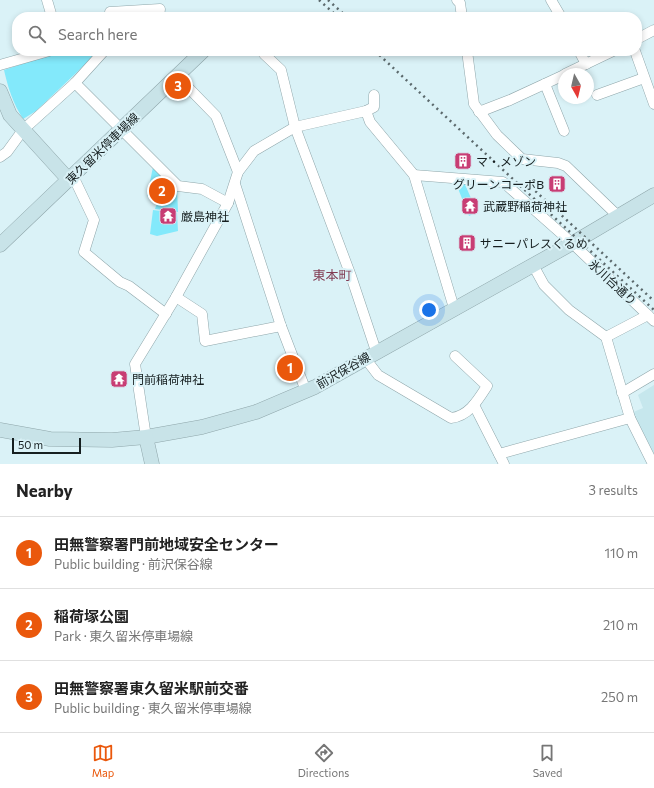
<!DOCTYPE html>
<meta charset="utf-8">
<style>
:root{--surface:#fff;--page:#f2f2f2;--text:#222;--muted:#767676;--line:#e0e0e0;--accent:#ea580c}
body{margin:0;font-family:Commissioner,"Noto Sans JP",sans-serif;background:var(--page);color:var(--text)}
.compass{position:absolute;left:558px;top:68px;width:36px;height:36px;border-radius:50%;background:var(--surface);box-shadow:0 2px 6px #0003;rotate:172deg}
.scale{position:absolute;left:12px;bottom:10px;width:69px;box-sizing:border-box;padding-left:4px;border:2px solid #161f20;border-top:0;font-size:11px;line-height:14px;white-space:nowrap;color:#161f20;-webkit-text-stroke:3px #daf2f7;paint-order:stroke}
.you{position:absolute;left:429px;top:310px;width:14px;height:14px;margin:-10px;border:3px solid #fff;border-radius:50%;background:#1a73e8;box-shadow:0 0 0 6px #1a73e833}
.badge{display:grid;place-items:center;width:26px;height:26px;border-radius:50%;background:var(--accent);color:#fff;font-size:13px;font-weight:700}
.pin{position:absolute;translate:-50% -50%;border:2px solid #fff;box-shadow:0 1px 4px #0006}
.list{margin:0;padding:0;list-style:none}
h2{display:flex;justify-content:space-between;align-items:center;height:52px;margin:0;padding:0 16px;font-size:17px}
h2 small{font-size:13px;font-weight:400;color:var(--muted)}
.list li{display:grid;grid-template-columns:26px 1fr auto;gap:12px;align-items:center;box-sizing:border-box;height:72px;padding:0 16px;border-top:1px solid var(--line)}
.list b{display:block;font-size:15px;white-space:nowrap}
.list p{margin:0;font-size:13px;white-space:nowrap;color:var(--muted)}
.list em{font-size:13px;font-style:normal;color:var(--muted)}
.icon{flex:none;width:22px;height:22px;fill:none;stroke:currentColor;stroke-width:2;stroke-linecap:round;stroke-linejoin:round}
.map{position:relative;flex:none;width:654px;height:464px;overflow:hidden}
.search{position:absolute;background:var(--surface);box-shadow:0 2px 6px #0003;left:12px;right:12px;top:12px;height:44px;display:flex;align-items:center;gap:10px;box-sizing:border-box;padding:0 14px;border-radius:16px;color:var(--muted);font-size:15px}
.sheet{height:268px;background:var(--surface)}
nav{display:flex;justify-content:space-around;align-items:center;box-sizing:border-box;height:56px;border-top:1px solid var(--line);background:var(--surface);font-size:11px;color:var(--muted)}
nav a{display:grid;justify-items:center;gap:2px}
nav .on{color:var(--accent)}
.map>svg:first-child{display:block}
.built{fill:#c6e7ed}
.green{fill:#83e9fb}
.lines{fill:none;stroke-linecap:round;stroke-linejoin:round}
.street-casing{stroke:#8fa6aa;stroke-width:11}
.secondary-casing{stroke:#8fa6aa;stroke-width:15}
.street{stroke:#fff;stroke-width:10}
.secondary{stroke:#c8e3e8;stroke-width:14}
.rail{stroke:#5b696c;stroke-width:2.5;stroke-dasharray:2 4;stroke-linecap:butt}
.labels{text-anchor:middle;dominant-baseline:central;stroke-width:4;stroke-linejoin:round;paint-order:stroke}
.street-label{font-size:12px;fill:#161f20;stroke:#daf2f7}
.poi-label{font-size:12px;fill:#161f20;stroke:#daf2f7;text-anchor:start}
.neighbourhood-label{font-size:13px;fill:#813b53;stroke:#daf2f7}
</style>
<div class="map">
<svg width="654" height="464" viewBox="0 0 654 464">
<rect width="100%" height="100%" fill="#daf2f7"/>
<path class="built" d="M654,385V460L631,413L643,408L638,395Z"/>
<g class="green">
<path d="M61,51H94L95,55L36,111L23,119C13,103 8,88 4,70Z"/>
<path d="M153,167L177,187L178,212L155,209L158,200L147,196Z"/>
<path d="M455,181L464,182L477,212L469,216Z"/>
<path d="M153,210L177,213L178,231L157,236L150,234Z"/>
</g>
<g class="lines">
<defs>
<g id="street">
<path d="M47,0L52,17"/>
<path d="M457,0L460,3L462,17"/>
<path d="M551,0L561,17"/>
<path d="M111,17L110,12L160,9L159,17"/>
<path d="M637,39L654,30"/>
<path d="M467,51L474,104L497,135L522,159L558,163L566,166L618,216"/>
<path d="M579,51L586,64"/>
<path d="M635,51L654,104"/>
<path d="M264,54L281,70L295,127L351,276L376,351"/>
<path d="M0,65L49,51"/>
<path d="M565,74L613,51"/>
<path d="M177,76L216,116L238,172"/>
<path d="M75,83L178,186L202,189L228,203"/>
<path d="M545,84L564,131"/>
<path d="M597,95L644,78"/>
<path d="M366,111L370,122L414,175L454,308"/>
<path d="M479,112L510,100L564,75"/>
<path d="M0,157L7,152L23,130L75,83L104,51"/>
<path d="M414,175L503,182L572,243L654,321"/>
<path d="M73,176L94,220L84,252L120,282L129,286L166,314"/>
<path d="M235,184L281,326L306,391"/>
<path d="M533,265L544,285L569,310L606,337L630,418L653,464"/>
<path d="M176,297L202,314L205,341L281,326"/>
<path d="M606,337L648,315"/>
<path d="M365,358L378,375L451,418C469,416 478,400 487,386L455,356"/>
<path d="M622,393L654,374"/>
<path d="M474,405L504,464"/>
<path d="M146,437L135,364L176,297L228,203L238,172L254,151L295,127L366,111L374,107V95"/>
<path d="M499,454L630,418"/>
</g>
<g id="secondary">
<path d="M0,91L10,115L69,180"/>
<path d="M0,245L203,51"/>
<path d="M0,430L50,439L112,440L146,437L202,427L256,412L315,387L578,240L654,195"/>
<path d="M146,437L152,464"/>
</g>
</defs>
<use href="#street" class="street-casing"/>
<use href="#secondary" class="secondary-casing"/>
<use href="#street" class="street"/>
<use href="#secondary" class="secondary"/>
<g class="rail">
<path d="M319,0L338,17"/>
<path d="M328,0L347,17"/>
<path d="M375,51L654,310"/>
<path d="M531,187L654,301"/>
</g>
</g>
<defs>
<symbol id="building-square" viewBox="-11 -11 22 22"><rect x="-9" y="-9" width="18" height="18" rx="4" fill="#c83d74" stroke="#daf2f7"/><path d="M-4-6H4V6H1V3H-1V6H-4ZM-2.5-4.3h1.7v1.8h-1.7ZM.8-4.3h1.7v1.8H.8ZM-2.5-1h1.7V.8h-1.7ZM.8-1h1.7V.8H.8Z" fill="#fff"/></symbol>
<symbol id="temple-square" viewBox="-11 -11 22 22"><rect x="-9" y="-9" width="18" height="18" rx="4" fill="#c83d74" stroke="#daf2f7"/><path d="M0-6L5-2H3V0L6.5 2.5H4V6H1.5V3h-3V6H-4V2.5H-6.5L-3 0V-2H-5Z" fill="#fff"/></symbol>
</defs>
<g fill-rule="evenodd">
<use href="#building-square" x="453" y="151" width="20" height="20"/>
<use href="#building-square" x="547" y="174" width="20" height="20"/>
<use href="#temple-square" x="460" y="196" width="20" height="20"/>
<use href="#temple-square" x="158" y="206" width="20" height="20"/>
<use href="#building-square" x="457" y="233" width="20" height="20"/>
<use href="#temple-square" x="109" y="369" width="20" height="20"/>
</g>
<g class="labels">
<g class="street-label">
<text transform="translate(102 148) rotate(-44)">東久留米停車場線</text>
<text transform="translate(613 282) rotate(43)">氷川台通り</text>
<text transform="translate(343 370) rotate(-30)">前沢保谷線</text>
</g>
<g class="poi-label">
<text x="476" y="161">マ・メゾン</text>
<text x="544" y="184" text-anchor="end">グリーンコーポB</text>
<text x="483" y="206">武蔵野稲荷神社</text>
<text x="181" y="216">厳島神社</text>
<text x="480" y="243">サニーパレスくるめ</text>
<text x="132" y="379">門前稲荷神社</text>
</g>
<g class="neighbourhood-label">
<text x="332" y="275">東本町</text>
</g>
</g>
</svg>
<svg class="compass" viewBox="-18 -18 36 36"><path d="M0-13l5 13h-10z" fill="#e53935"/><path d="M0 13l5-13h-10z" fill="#767676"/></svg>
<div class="scale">50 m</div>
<div class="you"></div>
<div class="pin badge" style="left:290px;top:368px">1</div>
<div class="pin badge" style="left:162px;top:191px">2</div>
<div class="pin badge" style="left:178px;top:86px">3</div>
<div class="search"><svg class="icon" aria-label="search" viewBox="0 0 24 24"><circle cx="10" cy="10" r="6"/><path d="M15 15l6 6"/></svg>Search here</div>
</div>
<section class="sheet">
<h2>Nearby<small>3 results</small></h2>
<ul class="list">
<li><span class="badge">1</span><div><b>田無警察署門前地域安全センター</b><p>Public building · 前沢保谷線</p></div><em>110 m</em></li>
<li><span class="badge">2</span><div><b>稲荷塚公園</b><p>Park · 東久留米停車場線</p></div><em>210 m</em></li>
<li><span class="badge">3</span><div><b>田無警察署東久留米駅前交番</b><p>Public building · 東久留米停車場線</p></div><em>250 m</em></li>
</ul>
</section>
<nav>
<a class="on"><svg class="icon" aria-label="map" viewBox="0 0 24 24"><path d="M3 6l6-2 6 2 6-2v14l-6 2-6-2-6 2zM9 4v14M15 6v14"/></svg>Map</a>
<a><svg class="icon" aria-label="directions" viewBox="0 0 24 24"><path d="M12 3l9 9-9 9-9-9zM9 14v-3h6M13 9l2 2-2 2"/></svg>Directions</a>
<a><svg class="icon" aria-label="saved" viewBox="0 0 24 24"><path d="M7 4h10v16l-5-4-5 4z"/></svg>Saved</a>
</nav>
